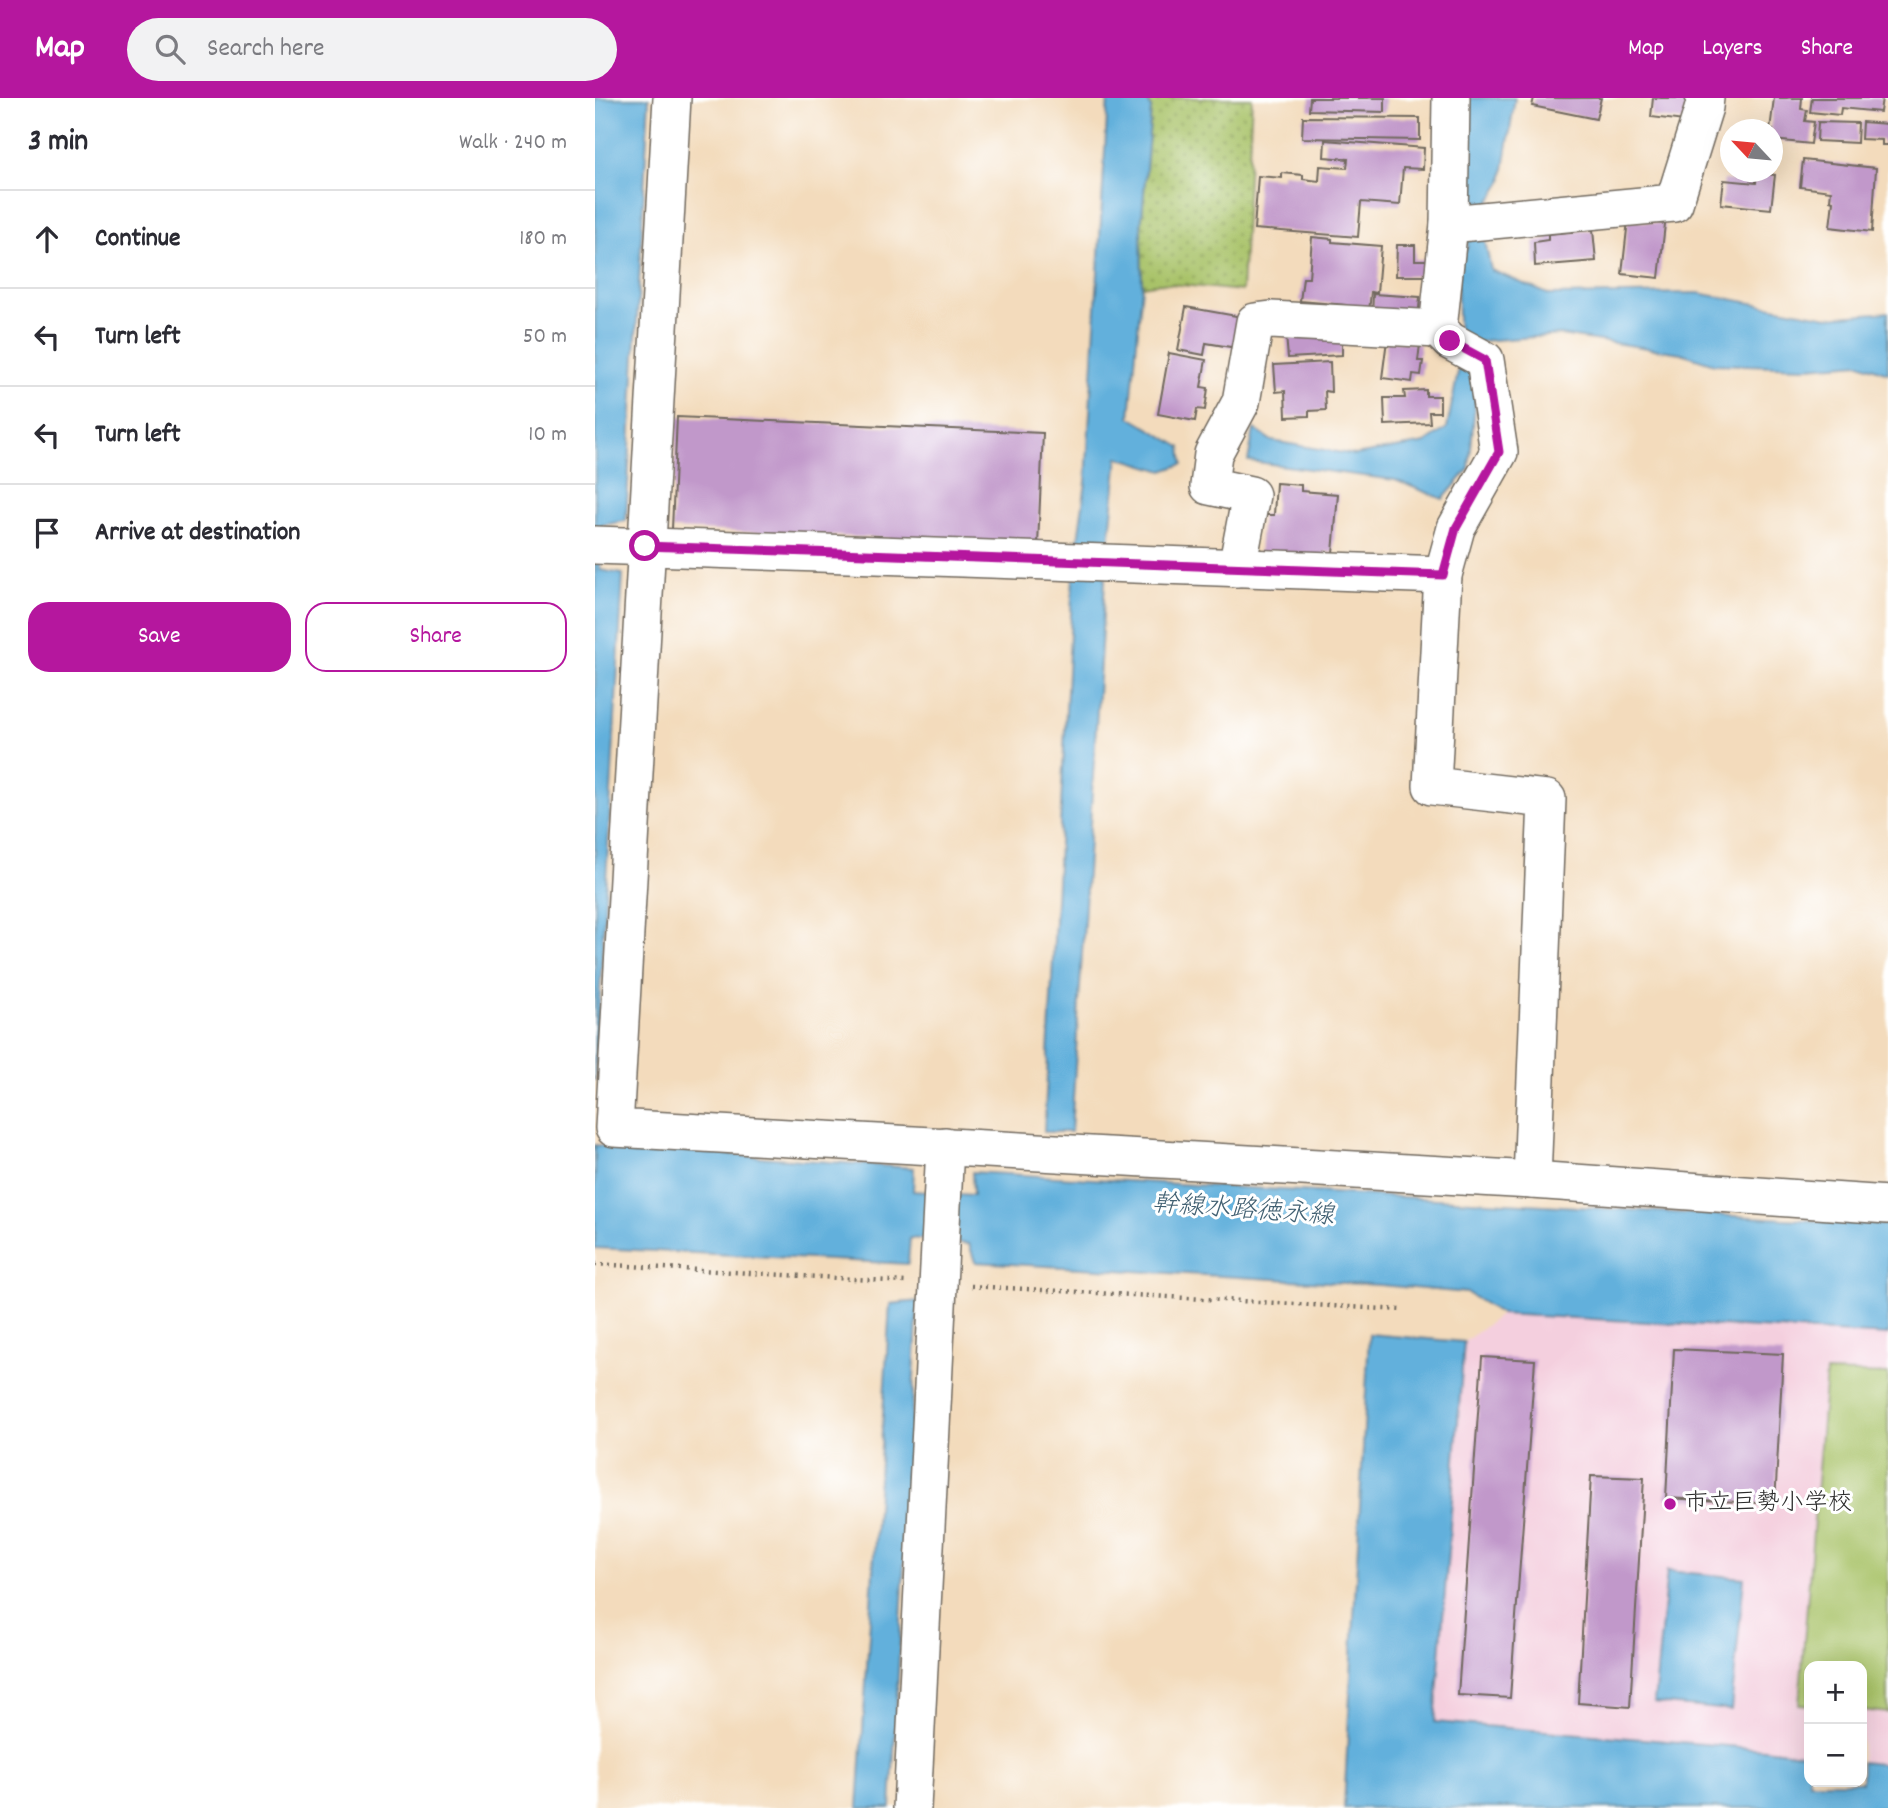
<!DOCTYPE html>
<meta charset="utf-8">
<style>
:root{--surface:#fff;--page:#f2f2f3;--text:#2b2b33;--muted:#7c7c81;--line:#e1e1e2;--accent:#b5179e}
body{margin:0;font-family:Dekko,"Klee One",sans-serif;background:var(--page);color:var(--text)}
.controls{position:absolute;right:21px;bottom:21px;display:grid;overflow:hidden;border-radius:14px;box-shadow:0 7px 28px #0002}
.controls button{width:63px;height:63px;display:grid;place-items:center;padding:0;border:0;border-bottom:2px solid var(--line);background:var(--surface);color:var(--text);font:35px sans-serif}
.compass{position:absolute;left:1125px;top:21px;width:63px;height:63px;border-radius:50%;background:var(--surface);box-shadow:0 7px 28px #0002;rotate:296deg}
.stop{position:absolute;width:21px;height:21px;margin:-16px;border:5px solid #b5179e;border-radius:50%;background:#fff}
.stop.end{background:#b5179e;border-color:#fff;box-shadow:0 2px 7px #0008}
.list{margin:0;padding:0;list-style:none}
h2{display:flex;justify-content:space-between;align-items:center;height:91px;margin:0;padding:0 28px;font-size:30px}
h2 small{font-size:23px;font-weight:400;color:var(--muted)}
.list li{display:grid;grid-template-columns:46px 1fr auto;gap:21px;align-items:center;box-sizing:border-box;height:98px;padding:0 28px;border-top:2px solid var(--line)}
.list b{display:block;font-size:26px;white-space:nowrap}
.list em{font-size:23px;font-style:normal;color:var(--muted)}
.actions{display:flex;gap:14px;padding:21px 28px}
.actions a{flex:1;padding:16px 0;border:2px solid var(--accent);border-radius:21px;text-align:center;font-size:24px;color:var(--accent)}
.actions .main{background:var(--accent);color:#fff}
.icon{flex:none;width:38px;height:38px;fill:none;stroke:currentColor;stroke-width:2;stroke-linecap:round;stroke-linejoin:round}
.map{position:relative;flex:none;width:1293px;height:1710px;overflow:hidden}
header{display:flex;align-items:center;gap:42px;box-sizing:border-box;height:98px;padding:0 35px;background:var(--accent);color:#fff}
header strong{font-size:33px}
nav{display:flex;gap:38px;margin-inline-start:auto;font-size:24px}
.search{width:490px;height:63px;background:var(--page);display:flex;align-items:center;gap:18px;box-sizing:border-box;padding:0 24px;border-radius:38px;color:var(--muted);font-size:26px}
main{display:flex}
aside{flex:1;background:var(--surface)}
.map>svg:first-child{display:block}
.built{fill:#f4cfde}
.green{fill:url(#green-dots);stroke:#6a764a;stroke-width:2}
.pitch{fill:#a8c268;stroke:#6a764a;stroke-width:2}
.water{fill:#62b0dc;stroke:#466e84;stroke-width:2}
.building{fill:#c198ca}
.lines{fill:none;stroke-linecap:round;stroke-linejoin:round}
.minor-casing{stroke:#71695e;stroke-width:40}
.path{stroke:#71695e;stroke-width:4.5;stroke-dasharray:2 5;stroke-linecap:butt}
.minor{stroke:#fff;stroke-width:37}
.route{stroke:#b5179e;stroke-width:9}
.poi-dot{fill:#b5179e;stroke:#fff;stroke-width:2.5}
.labels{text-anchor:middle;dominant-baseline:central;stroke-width:6;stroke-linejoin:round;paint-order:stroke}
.poi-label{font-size:24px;fill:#2b2b2b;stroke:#fff;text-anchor:start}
.water-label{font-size:26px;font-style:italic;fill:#416072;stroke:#fff}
</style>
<header>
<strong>Map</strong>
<div class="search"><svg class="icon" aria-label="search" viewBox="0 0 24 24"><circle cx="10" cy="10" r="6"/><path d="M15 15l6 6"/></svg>Search here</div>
<nav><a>Map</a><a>Layers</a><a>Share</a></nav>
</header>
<main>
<aside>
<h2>3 min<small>Walk · 240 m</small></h2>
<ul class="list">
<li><svg class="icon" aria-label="ahead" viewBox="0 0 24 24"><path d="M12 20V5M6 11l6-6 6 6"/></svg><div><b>Continue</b></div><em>180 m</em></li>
<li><svg class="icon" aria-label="left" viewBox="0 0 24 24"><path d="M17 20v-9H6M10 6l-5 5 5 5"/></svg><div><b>Turn left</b></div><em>50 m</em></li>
<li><svg class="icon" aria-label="left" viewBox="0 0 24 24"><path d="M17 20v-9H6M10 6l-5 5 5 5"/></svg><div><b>Turn left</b></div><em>10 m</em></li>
<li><svg class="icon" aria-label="arrive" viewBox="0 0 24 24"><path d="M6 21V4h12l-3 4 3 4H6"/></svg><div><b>Arrive at destination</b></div></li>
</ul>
<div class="actions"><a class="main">Save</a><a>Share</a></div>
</aside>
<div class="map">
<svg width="1293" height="1710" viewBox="0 0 1293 1710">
<defs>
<pattern id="green-dots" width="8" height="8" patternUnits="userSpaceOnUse" patternTransform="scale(1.75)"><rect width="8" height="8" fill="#a8c268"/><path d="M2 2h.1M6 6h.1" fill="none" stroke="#899e56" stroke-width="1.8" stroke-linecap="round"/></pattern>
</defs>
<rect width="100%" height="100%" fill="#fff"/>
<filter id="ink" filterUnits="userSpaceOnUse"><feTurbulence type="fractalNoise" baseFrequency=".0143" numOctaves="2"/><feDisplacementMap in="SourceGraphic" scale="14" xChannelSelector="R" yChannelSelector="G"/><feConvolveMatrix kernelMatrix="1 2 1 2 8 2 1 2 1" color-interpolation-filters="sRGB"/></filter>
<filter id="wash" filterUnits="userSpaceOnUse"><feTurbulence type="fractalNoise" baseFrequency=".00686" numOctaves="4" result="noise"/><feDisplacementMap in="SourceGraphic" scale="28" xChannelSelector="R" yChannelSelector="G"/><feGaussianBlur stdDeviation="1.57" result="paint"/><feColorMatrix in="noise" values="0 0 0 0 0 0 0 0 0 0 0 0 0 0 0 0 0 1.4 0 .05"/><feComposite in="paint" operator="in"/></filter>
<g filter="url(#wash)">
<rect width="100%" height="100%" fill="#f3dbbc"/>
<path class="built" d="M906,1216L1293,1237V1667L1267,1664V1568H1214V1657L1169,1651L839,1625L869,1244Z"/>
<path class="green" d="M552,0H657L647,193L565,185L547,188L546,131L556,11Z"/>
<path class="pitch" d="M1231,1274L1293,1276V1615L1267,1612V1568H1214V1607L1204,1606Z"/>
<g class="water">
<path d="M0,0H54L31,423L7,427L5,472L28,476L0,983Z"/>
<path d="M513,0H552L556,11L546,131L547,188L535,319L586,349L588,366L568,373L523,359L510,483L476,1034H449L478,478L491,384Z"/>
<path d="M872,0H920L907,84L885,119L896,172L955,197L1103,195L1233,219L1293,214V275L1265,265L1212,269L1119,266L1086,255L965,237L886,243L874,371L848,401L800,382L653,363L659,331L677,343L760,357L830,345L852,330L864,269L862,170L873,148L866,107Z"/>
<path d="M0,1047L319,1070L318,1093L378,1097L377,1074L1293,1127V1237L906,1216L872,1195L785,1187L380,1164L374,1146L315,1140L313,1166L0,1150Z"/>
<path d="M323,1203L296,1710H263L295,1206Z"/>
<path d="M774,1236L869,1244L840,1624L1169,1651L1214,1657V1684H1267V1664L1293,1667V1710H749Z"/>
<path d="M1072,1473L1149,1480L1136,1612L1059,1605Z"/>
</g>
<g id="blocks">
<g class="building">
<path d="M715,0H790V14L714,12Z"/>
<path d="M939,0H1006L1001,21L937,8Z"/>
<path d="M1058,0H1092L1089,23L1056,19Z"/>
<path d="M1179,0H1207L1206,11L1212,12L1210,23L1219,24L1216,46L1178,42V32H1175Z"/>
<path d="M1217,0H1287L1285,14L1246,10L1245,17L1215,14Z"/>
<path d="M708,19L825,20V42L707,40Z"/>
<path d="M1223,24L1263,25L1262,45L1222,43Z"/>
<path d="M1267,24L1293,26V47H1287V42L1266,41Z"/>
<path d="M730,42L829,50L828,71L808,70L805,107L766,104L763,139L659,131L663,78L687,80V75L708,77V81L724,83L725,68L752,70L753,61L729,59Z"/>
<path d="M1208,62L1281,70L1277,134L1235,129L1238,103L1235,102L1236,93L1205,89Z"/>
<path d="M1162,75L1180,77L1176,111L1126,106L1129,82L1161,85Z"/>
<path d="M1033,122L1070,126L1064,180L1027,176Z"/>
<path d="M998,132L1001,163L940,168L939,144L953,142V136Z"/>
<path d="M717,139L737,141V144L786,148L782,195L776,194L774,214L751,212V207L705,203L708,180H714Z"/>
<path d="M802,147H820V162H831V178H801Z"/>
<path d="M778,196L825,199L823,221L777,218Z"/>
<path d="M591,209L647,219L642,250L611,245L609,257L583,252Z"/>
<path d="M747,234V257L693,260L691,237Z"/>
<path d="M792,242L825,246L823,263H828L826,277L818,276L817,284L787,280Z"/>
<path d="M574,255L611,262L606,289L613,290L610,312L602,311L600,323L563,316Z"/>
<path d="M735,264L736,294L730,293L731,312L714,313V318L691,319L690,293L681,294L679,267Z"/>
<path d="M831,292V298H845V314H834L835,325L790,327L789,300H810L809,293Z"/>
<path d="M82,319L448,335L443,447L77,431Z"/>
<path d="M681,385L706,387V393L743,396L738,455L730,454V462L664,456L667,417H679Z"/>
<path d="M1079,1251L1188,1256L1180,1406L1071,1400Z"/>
<path d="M887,1259L940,1262L915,1600L863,1597Z"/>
<path d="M996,1378L1049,1380L1035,1609L983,1605Z"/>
</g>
</g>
</g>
<g filter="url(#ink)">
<use href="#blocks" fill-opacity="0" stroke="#71695e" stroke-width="2"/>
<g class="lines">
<defs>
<g id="minor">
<path d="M77,0L19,1030L937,1082L1293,1107"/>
<path d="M856,0L854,126L843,231L855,243L890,262L904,354L861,430L848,477L837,688L952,701L937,1082"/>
<path d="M854,126L1079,105L1109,9L1110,0"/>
<path d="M0,447L848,477"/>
<path d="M642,470L656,397L614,388L618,356L646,304L660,224L676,222L843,231"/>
<path d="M317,1710L350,1048"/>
</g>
</defs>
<use href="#minor" class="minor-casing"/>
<g class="path">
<path d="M0,1166L311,1184"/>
<path d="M376,1188L808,1212"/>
</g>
<use href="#minor" class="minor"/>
</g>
</g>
<g class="lines" filter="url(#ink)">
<path class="route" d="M50,448L848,477L861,430L904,354L890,262L855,243"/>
</g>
<circle class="poi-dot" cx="1075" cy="1406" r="7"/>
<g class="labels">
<g class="poi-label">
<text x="1089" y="1406">市立巨勢小学校</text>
</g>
<g class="water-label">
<text transform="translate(648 1113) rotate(4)">幹線水路徳永線</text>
</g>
</g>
</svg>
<div class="controls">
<button>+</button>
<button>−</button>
</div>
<svg class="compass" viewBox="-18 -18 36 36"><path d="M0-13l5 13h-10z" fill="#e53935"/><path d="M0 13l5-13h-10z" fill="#7c7c81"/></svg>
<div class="stop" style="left:50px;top:448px"></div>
<div class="stop end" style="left:855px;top:243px"></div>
</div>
</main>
